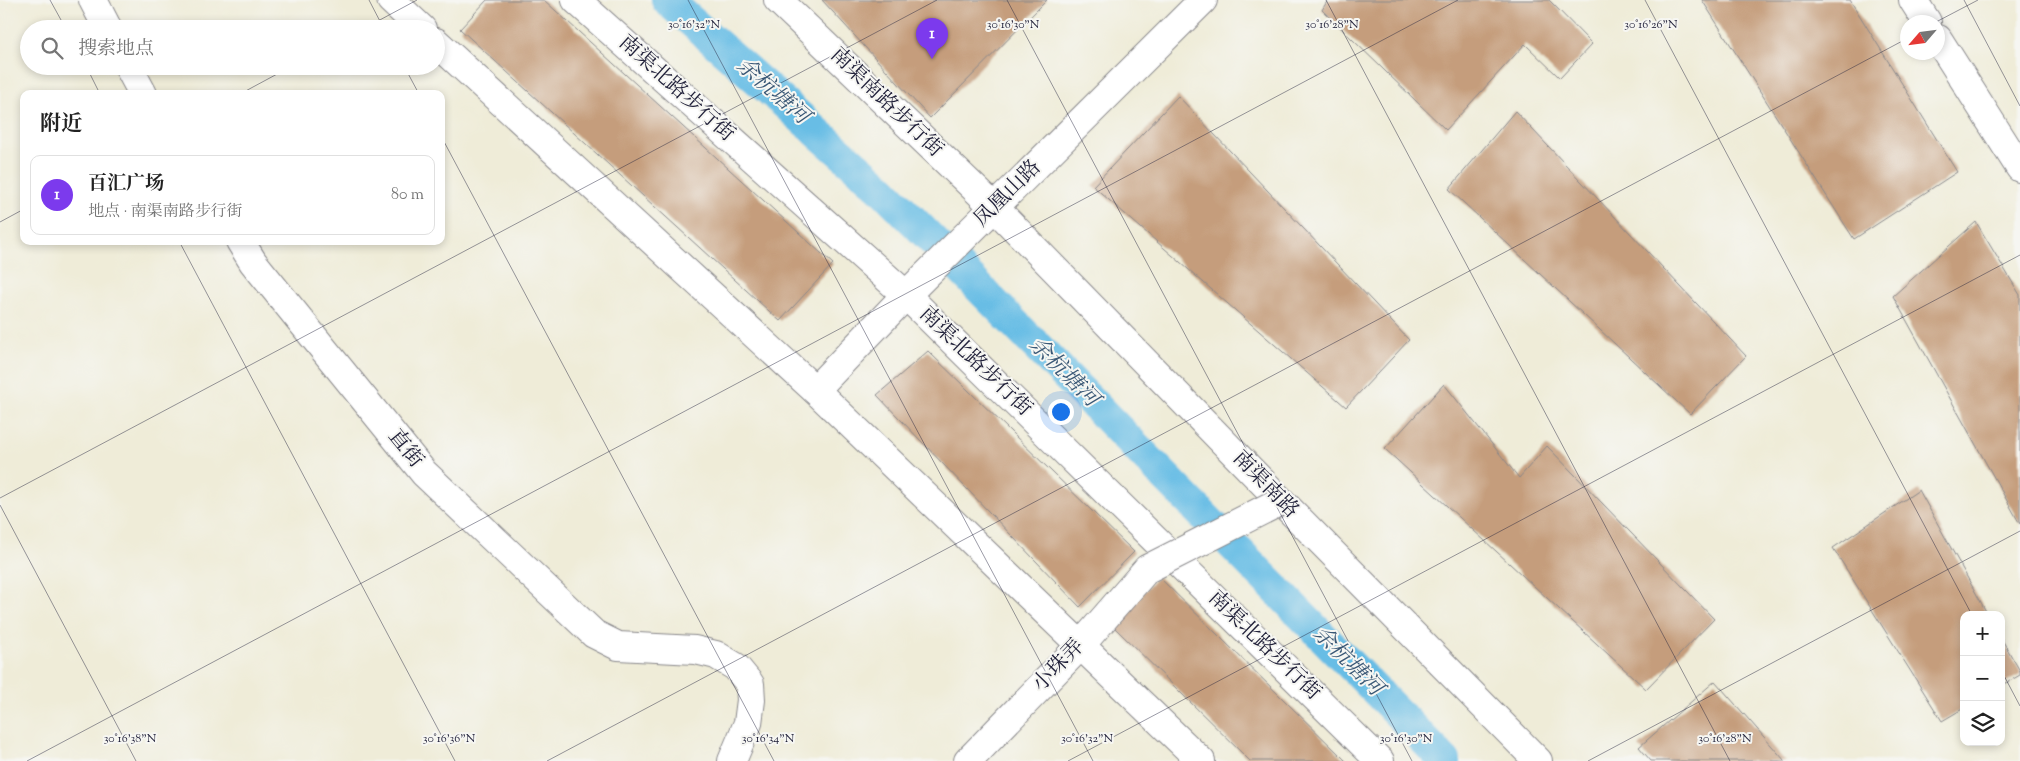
<!DOCTYPE html>
<html lang="zh">
<meta charset="utf-8">
<style>
:root{--surface:#fff;--page:#f2f2f2;--text:#222;--muted:#767676;--line:#e0e0e0;--accent:#7c3aed}
body{margin:0;font-family:"Sorts Mill Goudy","Noto Serif SC",serif;background:var(--page);color:var(--text)}
.controls{position:absolute;right:15px;bottom:15px;display:grid;overflow:hidden;border-radius:10px;box-shadow:0 2px 8px #0003}
.controls button{width:45px;height:45px;display:grid;place-items:center;padding:0;border:0;border-bottom:1px solid var(--line);background:var(--surface);color:var(--text);font:25px sans-serif}
.compass{position:absolute;left:1900px;top:15px;width:45px;height:45px;border-radius:50%;background:var(--surface);box-shadow:0 2px 8px #0003;rotate:242deg}
.you{position:absolute;left:1060px;top:411px;width:18px;height:18px;margin:-12px;border:4px solid #fff;border-radius:50%;background:#1a73e8;box-shadow:0 0 0 8px #1a73e833}
.badge{display:grid;place-items:center;width:32px;height:32px;border-radius:50%;background:var(--accent);color:#fff;font-size:16px;font-weight:700}
.pin{position:absolute;translate:-50% -41px;filter:drop-shadow(0 1px 2px #0008)}
.pin::after{content:'';position:absolute;top:26px;width:18px;height:15px;background:inherit;clip-path:polygon(0 0,100% 0,50% 100%)}
.list{margin:0;padding:0;list-style:none}
h2{display:flex;justify-content:space-between;align-items:center;height:65px;margin:0;padding:0 20px;font-size:21px}
h2 small{font-size:16px;font-weight:400;color:var(--muted)}
.list li{display:grid;grid-template-columns:32px 1fr auto;gap:15px;align-items:center;box-sizing:border-box;height:80px;margin:0 10px 10px;padding:0 10px;border:1px solid var(--line);border-radius:10px}
.list b{display:block;font-size:19px;white-space:nowrap}
.list p{margin:0;font-size:16px;white-space:nowrap;color:var(--muted)}
.list em{font-size:16px;font-style:normal;color:var(--muted)}
.icon{flex:none;width:28px;height:28px;fill:none;stroke:currentColor;stroke-width:2;stroke-linecap:round;stroke-linejoin:round}
.map{position:relative;flex:none;width:2020px;height:761px;overflow:hidden}
.search{position:absolute;background:var(--surface);box-shadow:0 2px 8px #0003;left:20px;top:20px;width:425px;height:55px;display:flex;align-items:center;gap:12px;box-sizing:border-box;padding:0 18px;border-radius:28px;color:var(--muted);font-size:19px}
.panel{position:absolute;background:var(--surface);box-shadow:0 2px 8px #0003;left:20px;top:90px;width:425px;height:155px;border-radius:10px}
.map>svg:first-child{display:block}
.lines{fill:none;stroke-linecap:round;stroke-linejoin:round}
.canal{stroke:#68bde5;stroke-width:32}
.building{fill:#c59d7c}
.street-casing{stroke:#88878a;stroke-width:30}
.secondary-casing{stroke:#88878a;stroke-width:30}
.street{stroke:#fff;stroke-width:28}
.secondary{stroke:#fff;stroke-width:28}
.street-bridge-casing{stroke:#88878a;stroke-width:30;stroke-linecap:butt}
.street-bridge{stroke:#fff;stroke-width:28}
.ticks{fill:none;stroke:#22223b;stroke-width:1;stroke-opacity:0.45}
.labels{text-anchor:middle;dominant-baseline:central;stroke-width:4;stroke-linejoin:round;paint-order:stroke}
.street-label{font-size:21px;fill:#22223b;stroke:#f6f6f2}
.water-label{font-size:22px;font-style:italic;fill:#3a5876;stroke:#f6f6f2}
.ticks-label{font-size:12px;text-anchor:middle;fill:#22223b;stroke:#f6f6f2;stroke-width:4;stroke-linejoin:round;paint-order:stroke}
</style>
<div class="map">
<svg width="2020" height="761" viewBox="0 0 2020 761">
<rect width="100%" height="100%" fill="#f6f6f2"/>
<filter id="ink" filterUnits="userSpaceOnUse"><feTurbulence type="fractalNoise" baseFrequency=".02" numOctaves="2"/><feDisplacementMap in="SourceGraphic" scale="10" xChannelSelector="R" yChannelSelector="G"/><feConvolveMatrix kernelMatrix="1 2 1 2 8 2 1 2 1" color-interpolation-filters="sRGB"/></filter>
<filter id="wash" filterUnits="userSpaceOnUse"><feTurbulence type="fractalNoise" baseFrequency=".0096" numOctaves="4" result="noise"/><feDisplacementMap in="SourceGraphic" scale="20" xChannelSelector="R" yChannelSelector="G"/><feGaussianBlur stdDeviation="1.12" result="paint"/><feColorMatrix in="noise" values="0 0 0 0 0 0 0 0 0 0 0 0 0 0 0 0 0 1.4 0 .05"/><feComposite in="paint" operator="in"/></filter>
<g filter="url(#wash)">
<rect width="100%" height="100%" fill="#efecd8"/>
<g class="lines">
<path class="canal" d="M667,0L882,189L1445,761"/>
</g>
<g id="blocks">
<g class="building">
<path d="M487,0H544L833,264L780,321L460,29Z"/>
<path d="M822,0H1047L930,118Z"/>
<path d="M1328,0H1549L1592,44L1560,78L1525,44L1446,130L1322,10Z"/>
<path d="M1702,0H1850L1957,172L1854,239Z"/>
<path d="M1178,96L1409,340L1346,407L1093,186Z"/>
<path d="M1515,111L1746,356L1690,414L1449,189Z"/>
<path d="M1976,222L2020,295V524L1893,296Z"/>
<path d="M928,351L1134,552L1080,607L877,395Z"/>
<path d="M1444,384L1519,478L1547,446L1714,619L1646,689L1385,449Z"/>
<path d="M1919,490L1988,615H1964V708L1942,721L1833,548Z"/>
<path d="M1158,576L1346,761H1250L1113,626Z"/>
<path d="M2001,638L2020,671V675L2001,686Z"/>
<path d="M1715,681L1785,761H1651L1639,747Z"/>
</g>
</g>
</g>
<g filter="url(#ink)">
<use href="#blocks" fill-opacity="0" stroke="#88878a" stroke-width="1"/>
<g class="lines">
<defs>
<g id="street">
<path d="M93,0L108,29"/>
<path d="M391,0L422,29"/>
<path d="M576,0L906,295L1380,761"/>
<path d="M778,0L994,207"/>
<path d="M436,42L815,390L1201,761"/>
<path d="M128,66L143,94"/>
<path d="M240,241L253,262L424,473L594,634L618,646L695,650L716,655L736,667L750,684L751,700L748,723L732,761"/>
<path d="M968,761L1080,646L1147,569"/>
</g>
<g id="secondary">
<path d="M1913,0L1927,22"/>
<path d="M1938,39L2020,168"/>
<path d="M994,207L1281,501L1538,761"/>
<path d="M815,390L906,295L1203,0"/>
</g>
</defs>
<use href="#street" class="street-casing"/>
<use href="#secondary" class="secondary-casing"/>
<use href="#street" class="street"/>
<use href="#secondary" class="secondary"/>
<defs>
<path id="street-bridge" d="M1147,569L1281,501"/>
</defs>
<use href="#street-bridge" class="street-bridge-casing"/>
<use href="#street-bridge" class="street-bridge"/>
</g>
</g>
<path class="ticks" d="M50,0L66,29M369,0L384,29M688,0L1093,761M1007,0L1412,761M1326,0L1730,761M1645,0L1972,615M1964,0L2020,106M1936,22L1978,0M363,29L417,0M86,66L100,94M404,66L419,94M240,94L292,66M441,136L774,761M0,222L24,209M179,241L455,761M0,498L937,0M0,505L136,761M2001,670L2020,706M27,761L1458,0M547,761L1908,38M1068,761L2020,255M1588,761L2020,531"/>
<g class="labels">
<g class="street-label">
<text transform="translate(676 89) rotate(42)">南渠北路步行街</text>
<text transform="translate(886 103) rotate(44)">南渠南路步行街</text>
<text transform="translate(1008 194) rotate(-45)">凤凰山路</text>
<text transform="translate(975 362) rotate(44)">南渠北路步行街</text>
<text transform="translate(405 449) rotate(51)">直街</text>
<text transform="translate(1265 485) rotate(46)">南渠南路</text>
<text transform="translate(1264 646) rotate(44)">南渠北路步行街</text>
<text transform="translate(1059 666) rotate(-46)">小珠弄</text>
</g>
<g class="water-label">
<text transform="translate(772 92) rotate(41)">余杭塘河</text>
<text transform="translate(1063 373) rotate(45)">余杭塘河</text>
<text transform="translate(1347 662) rotate(45)">余杭塘河</text>
</g>
</g>
<g class="ticks-label">
<text x="694" y="28">30°16'32"N</text>
<text x="1013" y="28">30°16'30"N</text>
<text x="1332" y="28">30°16'28"N</text>
<text x="1651" y="28">30°16'26"N</text>
<text x="130" y="742">30°16'38"N</text>
<text x="449" y="742">30°16'36"N</text>
<text x="768" y="742">30°16'34"N</text>
<text x="1087" y="742">30°16'32"N</text>
<text x="1406" y="742">30°16'30"N</text>
<text x="1725" y="742">30°16'28"N</text>
</g>
</svg>
<div class="controls">
<button>+</button>
<button>−</button>
<button><svg class="icon" aria-label="layers" viewBox="0 0 24 24"><path d="M12 4l9 5-9 5-9-5zM3 14l9 5 9-5"/></svg></button>
</div>
<svg class="compass" viewBox="-18 -18 36 36"><path d="M0-13l5 13h-10z" fill="#e53935"/><path d="M0 13l5-13h-10z" fill="#767676"/></svg>
<div class="you"></div>
<div class="pin badge" style="left:932px;top:59px">1</div>
<div class="search"><svg class="icon" aria-label="search" viewBox="0 0 24 24"><circle cx="10" cy="10" r="6"/><path d="M15 15l6 6"/></svg>搜索地点</div>
<section class="panel">
<h2>附近<small></small></h2>
<ul class="list">
<li><span class="badge">1</span><div><b>百汇广场</b><p>地点 · 南渠南路步行街</p></div><em>80 m</em></li>
</ul>
</section>
</div>
